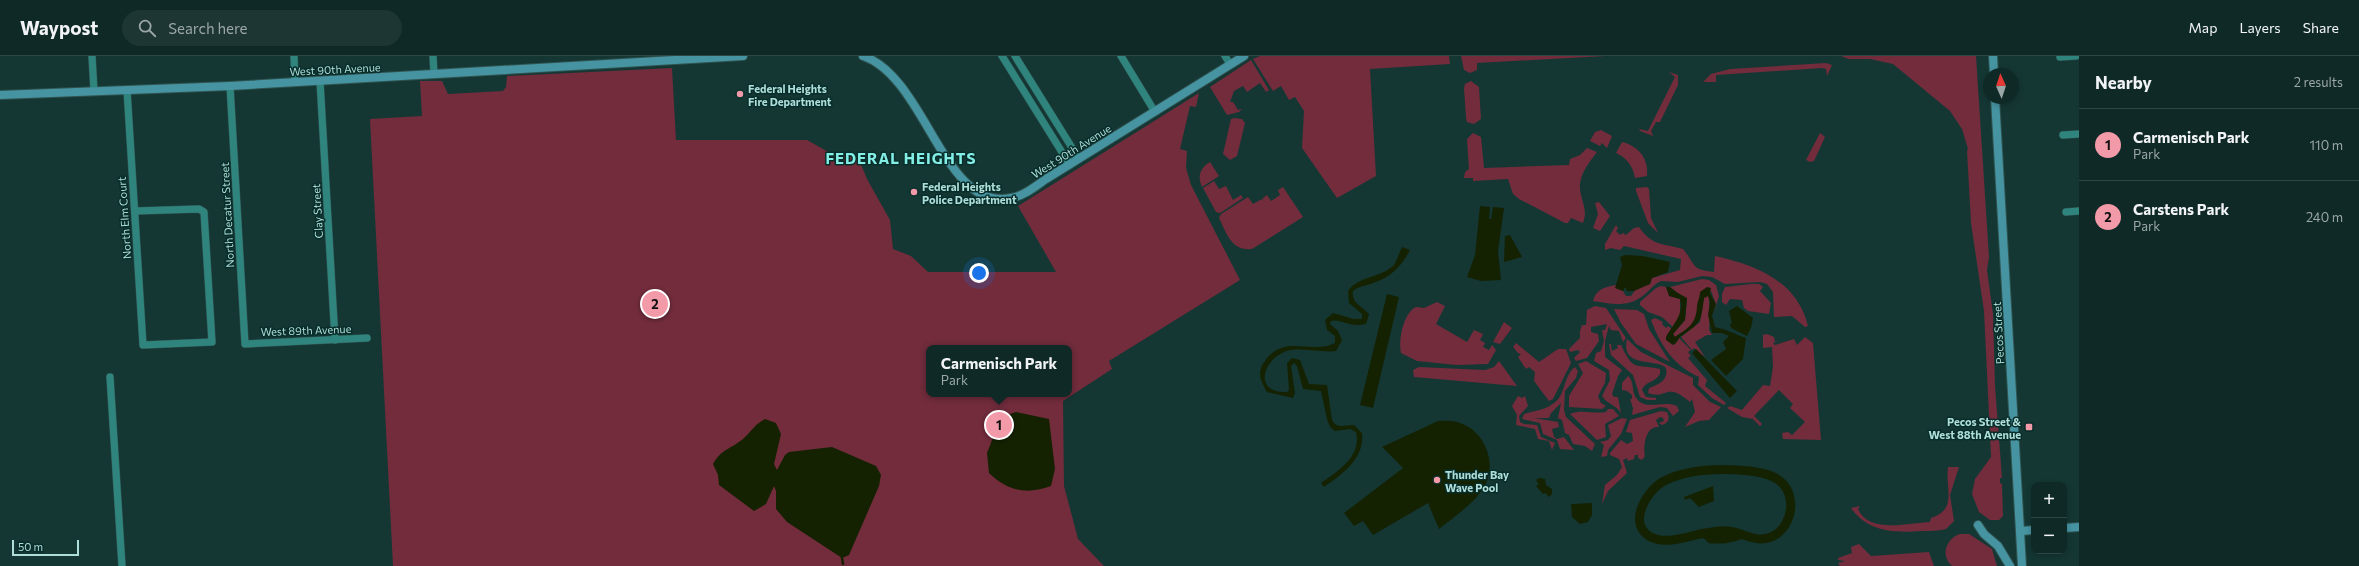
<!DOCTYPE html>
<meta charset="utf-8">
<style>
:root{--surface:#0f2927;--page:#1d3533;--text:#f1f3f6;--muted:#9ba6a7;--line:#2f4544;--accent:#f39aa9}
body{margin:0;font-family:Commissioner,sans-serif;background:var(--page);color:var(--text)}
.controls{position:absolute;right:12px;bottom:12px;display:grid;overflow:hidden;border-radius:8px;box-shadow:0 2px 6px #0003}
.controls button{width:36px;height:36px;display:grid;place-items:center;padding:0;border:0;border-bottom:1px solid var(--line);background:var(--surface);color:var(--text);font:20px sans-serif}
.compass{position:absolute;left:1983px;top:12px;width:36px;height:36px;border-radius:50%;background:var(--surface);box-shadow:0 2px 6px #0003;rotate:357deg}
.scale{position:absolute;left:12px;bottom:10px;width:67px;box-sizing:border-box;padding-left:4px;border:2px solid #added9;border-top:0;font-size:11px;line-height:14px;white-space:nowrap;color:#added9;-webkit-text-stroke:3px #082d2a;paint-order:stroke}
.you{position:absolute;left:979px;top:217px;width:14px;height:14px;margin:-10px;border:3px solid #fff;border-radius:50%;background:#1a73e8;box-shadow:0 0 0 6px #1a73e833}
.badge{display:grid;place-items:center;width:26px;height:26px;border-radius:50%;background:var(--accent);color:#111;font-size:13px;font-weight:700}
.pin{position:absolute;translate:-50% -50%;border:2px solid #fff;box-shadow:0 1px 4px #0006}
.popup{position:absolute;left:926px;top:289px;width:146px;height:52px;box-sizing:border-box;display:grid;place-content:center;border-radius:8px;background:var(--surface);filter:drop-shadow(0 1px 3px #0005);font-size:13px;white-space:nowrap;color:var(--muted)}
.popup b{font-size:15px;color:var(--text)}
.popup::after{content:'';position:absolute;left:50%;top:100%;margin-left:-8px;border:8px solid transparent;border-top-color:var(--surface)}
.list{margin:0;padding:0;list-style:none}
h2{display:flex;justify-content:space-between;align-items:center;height:52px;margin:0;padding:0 16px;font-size:17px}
h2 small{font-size:13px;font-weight:400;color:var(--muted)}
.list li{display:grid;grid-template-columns:26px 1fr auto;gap:12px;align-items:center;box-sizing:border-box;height:72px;padding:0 16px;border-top:1px solid var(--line)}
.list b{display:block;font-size:15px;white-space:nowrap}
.list p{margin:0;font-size:13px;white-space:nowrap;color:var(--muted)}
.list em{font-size:13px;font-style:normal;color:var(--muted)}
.icon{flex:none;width:22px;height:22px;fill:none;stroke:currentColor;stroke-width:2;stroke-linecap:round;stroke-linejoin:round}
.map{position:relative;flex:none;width:2079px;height:510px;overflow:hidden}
header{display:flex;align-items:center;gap:24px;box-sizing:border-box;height:56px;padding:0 20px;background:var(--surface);border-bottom:1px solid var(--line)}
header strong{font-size:19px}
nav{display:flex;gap:22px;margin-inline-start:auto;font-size:14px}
.search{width:280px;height:36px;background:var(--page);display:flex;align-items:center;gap:10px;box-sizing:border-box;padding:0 14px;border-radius:22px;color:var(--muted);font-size:15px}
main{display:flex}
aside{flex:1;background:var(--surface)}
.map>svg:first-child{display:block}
.green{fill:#722c3c;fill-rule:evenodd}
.water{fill:#152202}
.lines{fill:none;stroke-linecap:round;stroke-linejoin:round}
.stream{stroke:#152202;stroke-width:2.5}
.canal{stroke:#152202;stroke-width:9}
.street-casing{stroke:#305451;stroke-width:8}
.secondary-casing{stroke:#305451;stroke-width:10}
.street{stroke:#2f847e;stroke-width:7}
.secondary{stroke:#4694a2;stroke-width:8}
.poi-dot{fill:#f39aa9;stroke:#082d2a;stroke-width:1.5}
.labels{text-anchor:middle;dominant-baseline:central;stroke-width:3;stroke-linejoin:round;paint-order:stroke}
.street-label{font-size:11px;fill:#added9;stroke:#082d2a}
.poi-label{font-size:11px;font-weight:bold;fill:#added9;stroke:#082d2a;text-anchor:start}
.district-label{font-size:15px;font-weight:bold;letter-spacing:1px;fill:#82eee5;stroke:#082d2a}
</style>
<header>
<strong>Waypost</strong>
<div class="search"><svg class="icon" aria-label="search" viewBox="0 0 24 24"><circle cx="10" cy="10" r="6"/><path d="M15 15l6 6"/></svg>Search here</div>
<nav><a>Map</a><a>Layers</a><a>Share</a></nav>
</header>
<main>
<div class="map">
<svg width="2079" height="510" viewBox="0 0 2079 510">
<rect width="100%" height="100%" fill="#143734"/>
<g class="green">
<path d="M1260,0H1449L1450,8L1370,13L1376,120L1337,142L1302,92L1304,55L1295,41L1289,44L1281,30L1273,35L1253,3Z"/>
<path d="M1461,0H1605L1477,7V14L1470,17L1464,14Z"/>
<path d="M1841,0H1976L1989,201L1987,214L1993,258L1995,330L2002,422H2000V427L2002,428L2003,460L1999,464H1990L1979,456L1972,438L1975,423L1991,401L1984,255L1971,167L1967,95L1968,93L1962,73L1950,55L1893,8L1870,3H1849Z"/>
<path d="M1251,4L1269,34L1266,36L1260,27L1247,36L1243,30L1234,35L1230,46H1233L1238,54L1242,53L1239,56L1227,59L1210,31Z"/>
<path d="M1826,7L1832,9L1827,20L1826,13L1822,12L1716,19V26H1703L1711,18L1730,13Z"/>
<path d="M672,12L676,84H807L832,98L858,101L867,123L890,164L893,193L911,200L928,216H1056L1018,150L1199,37L1196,51L1190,50L1180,93L1187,95L1186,112L1191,129L1240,224L1109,305L1112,313L1063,345L1064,430L1078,483L1104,510H393L370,63L422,60L420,25H442L448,38L503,35L506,31L507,20ZM929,292H1069V338H929Z"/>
<path d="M1669,16L1678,19V29L1660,66H1656L1651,75L1653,80L1640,75L1639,73L1648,75L1675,21Z"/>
<path d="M1471,25L1479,31L1481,63L1474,68L1467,66L1466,62L1464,32L1465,28Z"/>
<path d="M1234,62L1242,63L1245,67L1237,100L1230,104L1223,98L1231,63Z"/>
<path d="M1601,74L1612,80L1607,92L1602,87L1600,90L1590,85L1595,76Z"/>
<path d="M1473,77L1481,81L1484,112L1569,109L1570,103L1580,99L1587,92L1597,96C1591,104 1581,116 1580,128C1579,143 1589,152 1583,167L1571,162L1568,167H1565L1519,143L1513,138L1508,123L1473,125V122H1464L1465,116L1469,113L1467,83Z"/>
<path d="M1820,77L1825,81L1814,105L1810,106L1806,104Z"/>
<path d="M1622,86C1638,90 1649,102 1647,120L1635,122C1633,110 1627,102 1616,97Z"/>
<path d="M1210,106L1219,120L1202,131C1197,120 1200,112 1210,106Z"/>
<path d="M1214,125L1219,133L1226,130L1233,144L1241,139L1243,142L1220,157L1216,156L1203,132Z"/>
<path d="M1283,131L1303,161L1252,193C1231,195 1227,178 1219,162L1221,158L1248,141L1253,148L1262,143L1263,145V142L1267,139L1271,145L1280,139L1278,134Z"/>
<path d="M1647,131L1649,133L1651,162L1658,177L1648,167L1636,135V132Z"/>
<path d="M1599,146L1610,160L1600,175L1593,172L1598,158L1595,147Z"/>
<path d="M1616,169L1618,172L1616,175L1620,179L1623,177L1626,179L1634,172L1639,171C1653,191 1663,187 1683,193C1697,210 1690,213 1714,216L1715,200C1756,209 1797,225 1808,270L1805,271L1792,260L1774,261L1773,236L1767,228L1760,226L1725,228L1712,221L1702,220L1678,226L1661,225C1654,228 1650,234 1644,239C1628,252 1612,248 1593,245C1596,233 1605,231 1616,229V232L1623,235L1626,240H1631L1636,233L1650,228L1652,222L1680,214L1681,203L1624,190L1620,194L1611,192L1605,194V188Z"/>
<path d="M1702,223L1709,224L1716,229L1719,240L1714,256L1716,248L1711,235C1693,245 1701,251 1695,265C1691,273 1681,276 1675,281L1673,278L1685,264L1687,244L1670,231Z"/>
<path d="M1751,228H1759L1763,231L1760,235L1771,247L1769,258L1748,255L1744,252L1742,244L1730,243L1726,249L1722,246V238L1725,231Z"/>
<path d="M1661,230L1666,231L1670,240L1680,243V259L1673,271L1662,261L1648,256L1640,249V246L1656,232Z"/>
<path d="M1708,239C1710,243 1710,270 1709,274L1712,279H1707L1695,286L1705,301L1694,292L1692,294L1681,281L1700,266L1704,241Z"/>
<path d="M1437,246L1445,250L1436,268L1467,286L1474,274L1483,278L1480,284L1485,287L1483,291L1489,294L1492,289L1496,294L1488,308L1457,309L1417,305L1401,297C1398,285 1403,257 1416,251L1424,252Z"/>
<path d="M1595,250L1606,252L1626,282L1623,286L1619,275L1611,274L1609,270L1605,285V301L1622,314L1618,320L1612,338L1614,341H1618L1621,357C1616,349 1607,348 1602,340L1610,324L1609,314L1594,305L1596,297L1601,295L1604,285L1602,274H1605L1607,268L1591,271V276L1598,278L1599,285L1587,302L1576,305L1574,302L1580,296L1578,294L1570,296L1569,293L1580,282V275L1582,269H1586L1587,254Z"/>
<path d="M1614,253L1637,254L1644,258L1649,273L1670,306L1636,288L1621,267Z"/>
<path d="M1655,262L1663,266L1662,268L1666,272L1668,270L1672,273L1669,277L1677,286L1679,282L1691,294L1688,296L1691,300L1688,302L1707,324L1705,330L1726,347L1724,349L1712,342L1698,329L1699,321C1673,309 1661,290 1651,264Z"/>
<path d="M1504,266L1512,272L1500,288L1493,286Z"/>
<path d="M1767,278L1774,281L1775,286L1780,285L1773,287L1775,289L1794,283L1797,289L1805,281L1813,287L1821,384L1783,383L1782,377L1788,376L1792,379L1805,366L1790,352L1793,348L1779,334L1754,360L1762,368L1760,370L1753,363L1742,361L1727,352L1730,350L1742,354L1763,329L1770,330L1773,311L1772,291L1763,292V279Z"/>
<path d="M1627,283L1641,296L1693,322V329L1710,346L1721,351L1709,364L1699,365L1685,371L1695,356L1692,343L1690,346C1665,325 1668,344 1648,337L1649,332C1658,329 1669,324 1666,312C1658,302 1620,313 1627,283Z"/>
<path d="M1516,287L1539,306L1558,293H1566L1571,307L1553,343L1549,345L1534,325L1535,316L1529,311L1526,313L1518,301L1521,298L1518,297L1513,291Z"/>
<path d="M1609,288H1611L1612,295L1618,292L1617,289H1621C1634,317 1635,307 1660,313V318C1655,327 1645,325 1642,334L1646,341L1656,342V344H1647L1640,341L1633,319L1611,299Z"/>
<path d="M1499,305L1517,330L1414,321L1413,314L1419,311L1485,314L1494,311Z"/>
<path d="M1586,305L1606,317L1605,327L1598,340L1601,347L1606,350L1602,353L1569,351V340L1583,317L1578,308Z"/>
<path d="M1575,311L1578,315L1576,322L1565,335L1564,354L1566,361L1595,388L1592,395L1585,390L1573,388L1569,379L1565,377L1562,364L1558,362L1561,347L1551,357L1549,362H1534L1558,366L1559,371L1552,373L1554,381L1557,383L1564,381L1574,394L1560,393L1557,384L1543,378L1540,367L1522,363L1524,358C1533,355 1546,354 1554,347C1566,339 1563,320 1575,311Z"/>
<path d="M1628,320C1635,326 1631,337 1637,343C1646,355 1664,344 1677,350L1679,355L1673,360L1667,352L1660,351L1632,359L1633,352L1630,343H1632V339L1627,335L1622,334V327Z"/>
<path d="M1518,340L1522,342L1525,340L1528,350L1519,360L1520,366L1524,368L1537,369L1541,381L1555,387L1552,394L1549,385L1538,383L1535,373L1516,369L1517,359L1512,350Z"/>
<path d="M1608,353H1613L1619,360L1605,368L1606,381L1597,384L1570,358C1580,353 1595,358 1606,356Z"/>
<path d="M1661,355L1667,356C1670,362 1669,367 1662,369L1659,367L1664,365L1663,362L1660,361L1656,364L1659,371C1645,369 1643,392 1645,400L1642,404L1638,402V399H1635L1634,403L1628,405L1627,402L1623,404L1627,417L1608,435L1602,448L1605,429L1617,419L1622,411L1619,403L1610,399V397L1621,384L1627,388L1633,385L1632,377L1626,376L1630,364Z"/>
<path d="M1622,362L1627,363L1621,378L1608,394L1607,400L1601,401L1604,389L1600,386L1608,384L1611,380L1608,369Z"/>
<path d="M1948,411H1959L1950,439L1954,465L1946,473C1938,475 1929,475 1921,475C1894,477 1868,476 1851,452L1860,450L1858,453C1869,478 1908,467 1930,466L1931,462C1958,453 1945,433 1948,411Z"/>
<path d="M1960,478H1969L1992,493L1997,510H1952C1940,499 1946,483 1960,478Z"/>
<path d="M1859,488L1871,500L1929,496L1934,510H1840L1838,507L1845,505L1838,504V502L1852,497L1851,491Z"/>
</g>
<g class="water">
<path d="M1480,150L1490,151L1489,163H1491L1493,151L1504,152L1498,195L1501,224L1481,225L1467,221L1475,199Z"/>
<path d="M1510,179L1522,201L1504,206L1505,180Z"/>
<path d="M1402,191L1410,194C1402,210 1390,222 1373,227C1366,230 1359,230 1353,235C1351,247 1362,250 1369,258L1366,268C1349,272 1340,262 1331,265L1330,268L1338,275L1342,284L1336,295C1321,297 1300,291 1287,295C1262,303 1253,338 1287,336L1289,334L1287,307L1292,302L1300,304L1309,328L1327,329L1332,364C1338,374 1345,368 1354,369L1362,377C1365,402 1343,418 1324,431L1321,427C1338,415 1362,400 1356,376L1350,373L1335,375L1330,371L1327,363L1321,335L1303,333L1297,310L1294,307L1291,310L1295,337L1293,342L1267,336C1261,326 1256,316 1265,305C1284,277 1311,299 1335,287V280L1327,274L1325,264L1333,257L1354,263H1362V258L1349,247L1348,235C1358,220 1381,222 1394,209C1397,204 1399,197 1402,191Z"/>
<path d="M1625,199L1643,200L1670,206L1668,216L1652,222L1650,228L1634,235H1627L1625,231L1623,235L1615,232L1622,209L1620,201Z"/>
<path d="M1666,231H1670L1676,236L1687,242L1685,264L1673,278L1675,281C1689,272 1696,267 1697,251C1697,246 1700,242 1700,236L1707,231L1711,232L1710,237L1716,248L1712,260L1715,271C1725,273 1735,278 1746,282L1743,303L1726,320L1711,304L1726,293L1723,286L1729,280L1722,277H1712L1708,259L1710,246L1708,240L1704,242C1701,264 1702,267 1681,280C1677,283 1678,287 1673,289L1666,284V281C1673,268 1684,259 1680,243L1669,240Z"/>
<path d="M1387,238L1399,241L1373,352L1360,349Z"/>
<path d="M1737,250L1753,262L1751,272L1747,280L1731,272L1730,268L1732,267L1729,255Z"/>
<path d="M1696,293L1737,335L1730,342L1692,297Z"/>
<path d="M1016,356L1049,363L1055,413L1051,430C1026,439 1008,435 989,417L987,397L1001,361Z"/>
<path d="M765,363L776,367L781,378L774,408L777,414L785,399L789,396L832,391L876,410L881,419L879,430L849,499L842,502L787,466L776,453V435L774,430L766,448L754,455L719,429L718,419L713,408C722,392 732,393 744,382C753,374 754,369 765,363Z"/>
<path d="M1438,365C1445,365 1453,364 1460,367C1485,375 1498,408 1484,431C1475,447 1454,461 1439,473L1428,447L1373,479L1363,465L1354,470L1344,457L1403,412L1382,391Z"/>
<path d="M1539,422L1545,423L1546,429L1552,433V438L1549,441L1545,437L1543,438L1536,430L1539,428L1536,424Z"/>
<path d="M1713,430L1714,445L1699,451L1690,442L1685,444L1684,441Z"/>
<path d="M1592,447V459L1588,466L1580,468L1572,461L1571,448Z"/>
</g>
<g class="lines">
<path class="stream" d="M842,502L843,508"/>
<path class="canal" d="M1705,477C1713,476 1721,474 1729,475C1739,476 1751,483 1761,483C1784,482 1795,458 1789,438C1783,421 1766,417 1750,415C1721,412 1690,412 1664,425C1648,433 1627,466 1649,480C1665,490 1688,480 1705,477L1711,483H1724L1737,480L1739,478"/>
<defs>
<g id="street">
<path d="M92,0L94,35"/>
<path d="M294,0L295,26"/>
<path d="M433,0L434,18"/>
<path d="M1002,0L1070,109"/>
<path d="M1015,0L1079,103"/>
<path d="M1121,0L1155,56"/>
<path d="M1225,0L1230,8"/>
<path d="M2060,1L2076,0"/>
<path d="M320,25L335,284"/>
<path d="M230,30L245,288L367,282"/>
<path d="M127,34L143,289L212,286L204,156L199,153L135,155"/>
<path d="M2063,79L2079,78"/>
<path d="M2066,156L2079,155"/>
<path d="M110,321L122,510"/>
</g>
<g id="secondary">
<path d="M863,0C926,21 944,157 1011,142C1024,140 1036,130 1046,123L1244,0"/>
<path d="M1993,0L1994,18"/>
<path d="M0,39L230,30L743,0"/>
<path d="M1995,42L2022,510"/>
<path d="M1978,469L1984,478L1998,490L2010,510"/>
<path d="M2064,472L2079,471"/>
<path d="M2021,475L2034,474"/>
</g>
</defs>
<use href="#street" class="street-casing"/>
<use href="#secondary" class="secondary-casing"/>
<use href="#street" class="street"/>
<use href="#secondary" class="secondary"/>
</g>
<g class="poi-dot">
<circle cx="740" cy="38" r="4"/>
<circle cx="914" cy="136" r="4"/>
<rect x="2025" y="367" width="8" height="8" rx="2"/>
<circle cx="1437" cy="424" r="4"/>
</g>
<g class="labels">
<g class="street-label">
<text transform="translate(335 13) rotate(-3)">West 90th Avenue</text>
<text transform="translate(1071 95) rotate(-32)">West 90th Avenue</text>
<text transform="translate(317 155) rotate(-93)">Clay Street</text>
<text transform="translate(227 159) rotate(-93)">North Decatur Street</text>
<text transform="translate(124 162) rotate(-94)">North Elm Court</text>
<text transform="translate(306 274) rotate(-2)">West 89th Avenue</text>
<text transform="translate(1998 277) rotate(-93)">Pecos Street</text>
</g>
<g class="poi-label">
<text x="748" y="32">Federal Heights<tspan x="748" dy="13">Fire Department</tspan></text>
<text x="922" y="130">Federal Heights<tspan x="922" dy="13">Police Department</tspan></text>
<text x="2021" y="365" text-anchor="end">Pecos Street &amp;<tspan x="2021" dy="13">West 88th Avenue</tspan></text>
<text x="1445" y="418">Thunder Bay<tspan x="1445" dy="13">Wave Pool</tspan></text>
</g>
<g class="district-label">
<text x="901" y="102">FEDERAL HEIGHTS</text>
</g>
</g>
</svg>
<div class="controls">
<button>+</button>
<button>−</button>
</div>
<svg class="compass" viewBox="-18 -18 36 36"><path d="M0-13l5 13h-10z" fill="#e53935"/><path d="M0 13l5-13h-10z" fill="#9ba6a7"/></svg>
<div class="scale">50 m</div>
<div class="you"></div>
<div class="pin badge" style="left:999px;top:369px">1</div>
<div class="popup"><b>Carmenisch Park</b>Park</div>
<div class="pin badge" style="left:655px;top:248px">2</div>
</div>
<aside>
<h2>Nearby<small>2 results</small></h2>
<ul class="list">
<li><span class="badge">1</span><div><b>Carmenisch Park</b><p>Park</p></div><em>110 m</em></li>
<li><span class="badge">2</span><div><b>Carstens Park</b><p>Park</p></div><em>240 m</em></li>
</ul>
</aside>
</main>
